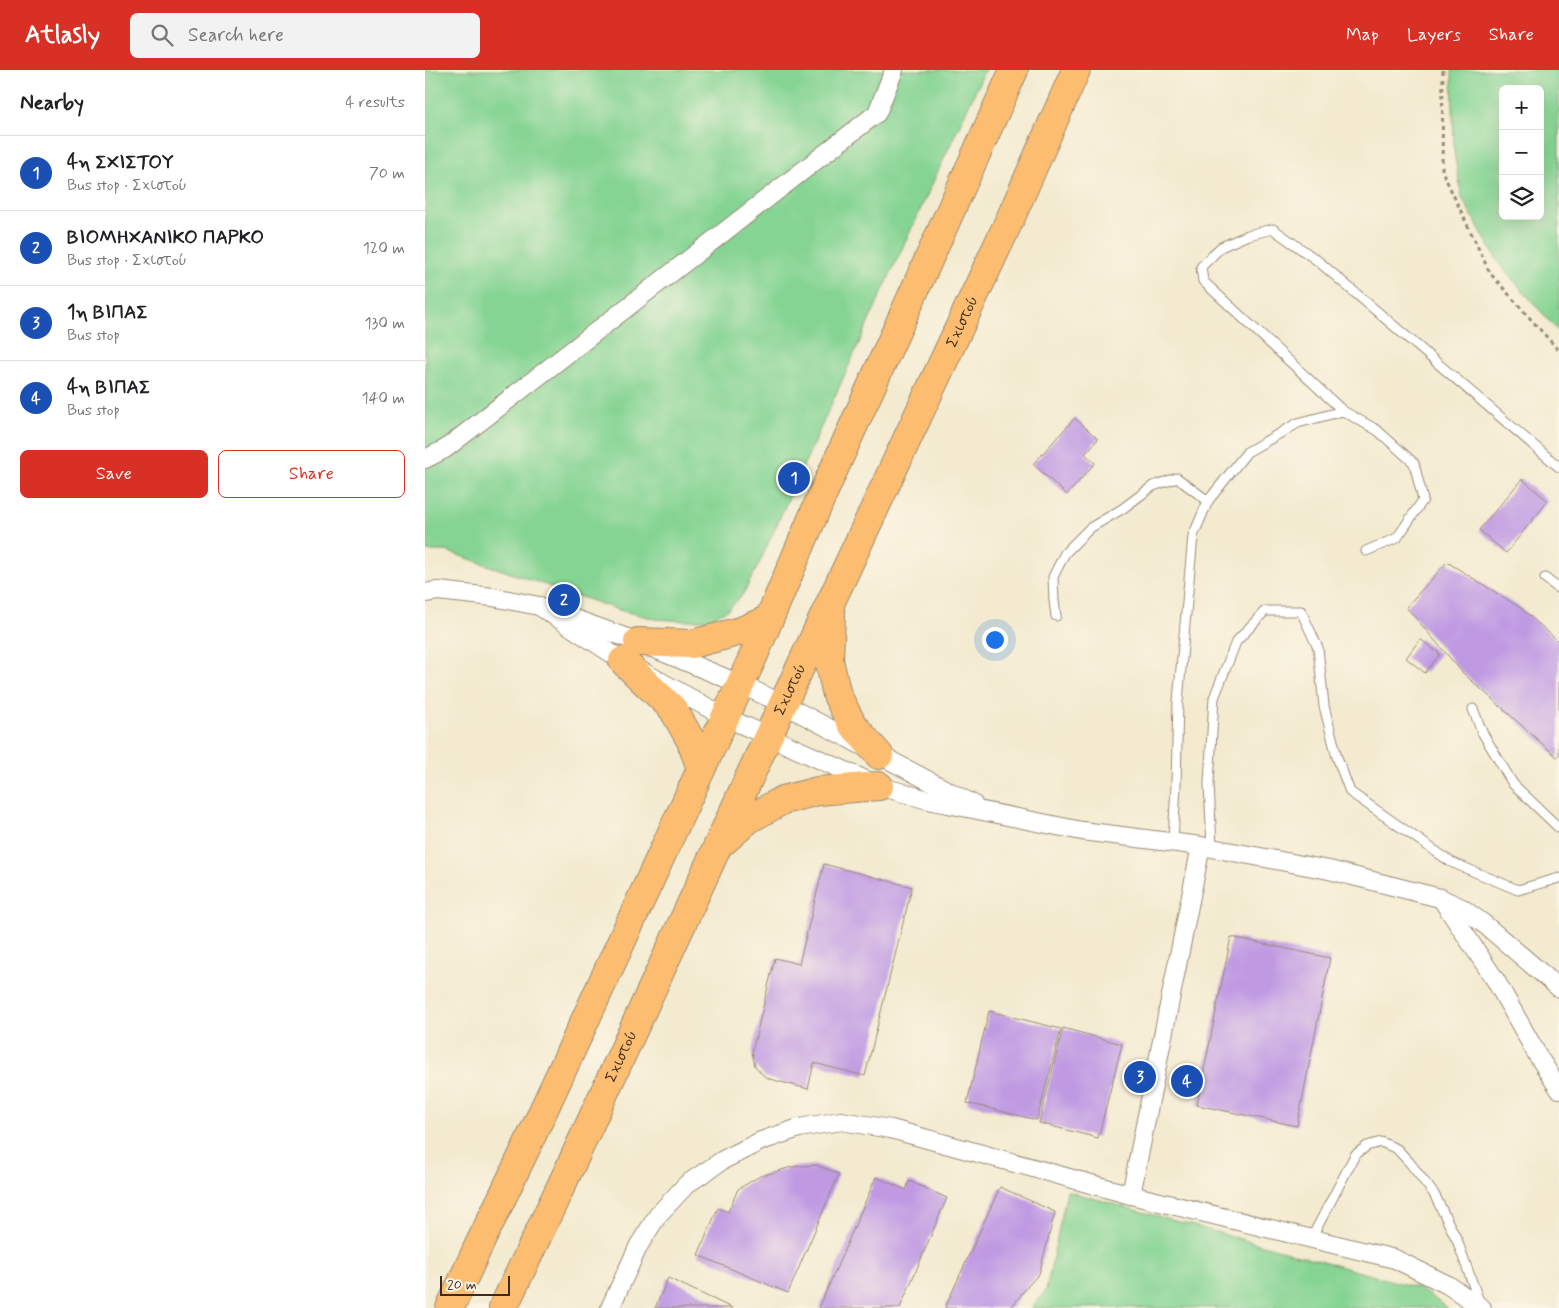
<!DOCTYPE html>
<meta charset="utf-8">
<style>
:root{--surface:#fff;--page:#f2f2f2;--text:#202124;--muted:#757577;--line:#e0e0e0;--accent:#d93025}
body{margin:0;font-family:Mynerve,sans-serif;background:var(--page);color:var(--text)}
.controls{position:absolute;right:15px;top:15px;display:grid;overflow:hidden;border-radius:8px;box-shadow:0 5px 20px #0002}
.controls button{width:45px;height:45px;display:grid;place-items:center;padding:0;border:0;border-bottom:1px solid var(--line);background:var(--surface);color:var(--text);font:25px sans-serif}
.scale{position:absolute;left:15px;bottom:12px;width:70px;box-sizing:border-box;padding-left:5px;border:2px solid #3b2a1e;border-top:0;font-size:14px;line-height:18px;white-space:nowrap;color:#3b2a1e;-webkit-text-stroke:4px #fcf5e5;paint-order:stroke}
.you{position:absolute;left:569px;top:569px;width:18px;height:18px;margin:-12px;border:4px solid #fff;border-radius:50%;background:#1a73e8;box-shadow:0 0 0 8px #1a73e833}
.badge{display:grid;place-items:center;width:32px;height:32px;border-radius:50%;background:var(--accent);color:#fff;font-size:16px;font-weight:700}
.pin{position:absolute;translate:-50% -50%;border:2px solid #fff;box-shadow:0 1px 5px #0006}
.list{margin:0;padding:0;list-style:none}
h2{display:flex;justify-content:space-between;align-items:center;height:65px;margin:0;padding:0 20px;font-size:21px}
h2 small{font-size:16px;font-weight:400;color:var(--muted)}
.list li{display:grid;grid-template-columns:32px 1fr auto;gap:15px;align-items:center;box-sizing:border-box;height:75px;padding:0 20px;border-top:1px solid var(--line)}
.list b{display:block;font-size:19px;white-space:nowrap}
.list p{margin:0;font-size:16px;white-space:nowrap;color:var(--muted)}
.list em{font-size:16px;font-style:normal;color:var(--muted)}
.actions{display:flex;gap:10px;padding:15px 20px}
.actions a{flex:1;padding:11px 0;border:1px solid var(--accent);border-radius:8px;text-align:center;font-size:18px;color:var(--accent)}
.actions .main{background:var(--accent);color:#fff}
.icon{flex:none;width:28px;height:28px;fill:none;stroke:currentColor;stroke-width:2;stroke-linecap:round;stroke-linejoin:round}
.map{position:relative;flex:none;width:1134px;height:1238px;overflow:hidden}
header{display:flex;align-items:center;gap:30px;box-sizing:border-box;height:70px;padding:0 25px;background:var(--accent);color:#fff}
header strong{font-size:24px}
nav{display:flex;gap:28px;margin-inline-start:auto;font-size:18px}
.search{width:350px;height:45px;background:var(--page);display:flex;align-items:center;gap:12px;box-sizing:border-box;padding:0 18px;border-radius:8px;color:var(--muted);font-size:19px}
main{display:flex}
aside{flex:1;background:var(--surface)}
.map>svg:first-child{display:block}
.green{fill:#85d493;stroke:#607f58;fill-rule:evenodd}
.building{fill:#bf9ae3}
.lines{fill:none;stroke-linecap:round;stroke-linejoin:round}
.service-casing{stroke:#978a76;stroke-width:11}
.minor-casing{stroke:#978a76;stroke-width:20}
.primary-casing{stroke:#978a76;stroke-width:30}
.path{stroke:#978a76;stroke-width:3;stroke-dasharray:4 4;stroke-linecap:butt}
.service{stroke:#fff;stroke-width:9}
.minor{stroke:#fff;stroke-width:18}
.primary{stroke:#fcbd6f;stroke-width:28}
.labels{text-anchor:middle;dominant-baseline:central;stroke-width:4;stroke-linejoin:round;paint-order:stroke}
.street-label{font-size:16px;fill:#3b2a1e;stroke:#fcf5e5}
</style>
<header>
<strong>Atlasly</strong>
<div class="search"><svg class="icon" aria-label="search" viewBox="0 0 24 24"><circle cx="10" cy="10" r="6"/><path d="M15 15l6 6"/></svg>Search here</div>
<nav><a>Map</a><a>Layers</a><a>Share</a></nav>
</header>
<main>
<aside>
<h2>Nearby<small>4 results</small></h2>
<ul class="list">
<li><span class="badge" style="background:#1a4fb4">1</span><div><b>4η ΣΧΙΣΤΟΥ</b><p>Bus stop · Σχιστού</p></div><em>70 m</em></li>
<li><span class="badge" style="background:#1a4fb4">2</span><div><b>ΒΙΟΜΗΧΑΝΙΚΟ ΠΑΡΚΟ</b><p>Bus stop · Σχιστού</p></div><em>120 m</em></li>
<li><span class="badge" style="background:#1a4fb4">3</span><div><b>1η ΒΙΠΑΣ</b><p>Bus stop</p></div><em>130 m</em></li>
<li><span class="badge" style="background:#1a4fb4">4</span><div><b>4η ΒΙΠΑΣ</b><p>Bus stop</p></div><em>140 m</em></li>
</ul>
<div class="actions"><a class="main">Save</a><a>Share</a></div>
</aside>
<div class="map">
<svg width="1134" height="1238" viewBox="0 0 1134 1238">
<rect width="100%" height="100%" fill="#fcf5e5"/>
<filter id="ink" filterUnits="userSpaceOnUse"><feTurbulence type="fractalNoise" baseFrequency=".02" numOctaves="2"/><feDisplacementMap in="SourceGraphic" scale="10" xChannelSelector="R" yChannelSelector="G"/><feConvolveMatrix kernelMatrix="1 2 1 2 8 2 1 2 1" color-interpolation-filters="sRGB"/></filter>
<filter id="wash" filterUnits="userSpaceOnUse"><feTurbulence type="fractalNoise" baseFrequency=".0096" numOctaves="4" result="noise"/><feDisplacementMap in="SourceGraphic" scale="20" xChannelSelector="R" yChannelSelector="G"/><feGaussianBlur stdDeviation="1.12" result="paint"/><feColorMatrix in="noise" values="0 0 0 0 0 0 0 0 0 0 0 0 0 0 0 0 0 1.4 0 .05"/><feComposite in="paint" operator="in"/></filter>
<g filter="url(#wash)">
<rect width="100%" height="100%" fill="#f3eacf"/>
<g class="green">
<path d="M0,0H560L463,209L333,496L318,524L304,539L285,549L261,551L231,549L194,540L21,481H0Z"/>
<path d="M1027,0H1134V262L1075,195L1037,128L1029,82ZM1078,19H1115V146H1078Z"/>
<path d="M642,1121L993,1218L1023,1238H607L621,1220Z"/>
</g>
<g id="blocks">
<g class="building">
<path d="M650,348L673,369L660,384L670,393L642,425L608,394Z"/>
<path d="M1097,409L1123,431L1081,483L1054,460Z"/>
<path d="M1022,492L1096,538L1134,572V685L1132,687L1038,603L981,537Z"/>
<path d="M995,569L1015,584L1000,603L981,588Z"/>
<path d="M399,794L487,817L440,1006L389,993L383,1019L345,1009L339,1006L330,996L327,982L350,888L374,894Z"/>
<path d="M806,867L905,888L872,1056L772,1035Z"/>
<path d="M564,941L636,959L612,1050L542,1033Z"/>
<path d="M638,958L697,974L673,1068L614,1053Z"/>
<path d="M391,1095L414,1104L363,1223L273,1185L293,1138L303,1142L313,1119L335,1106L367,1097Z"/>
<path d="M451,1107L481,1120L484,1111L522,1128L475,1238H394Z"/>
<path d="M575,1117L630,1142L614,1204L601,1218L586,1238H520Z"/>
<path d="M243,1208L307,1238H230Z"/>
</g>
</g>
</g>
<g filter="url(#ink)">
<use href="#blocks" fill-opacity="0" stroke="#978a76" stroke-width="1"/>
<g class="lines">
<defs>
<g id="service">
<path d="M918,341L778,211L776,197L796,177L823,165L848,159L893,191L1134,397"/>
<path d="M1120,508L1134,519"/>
<path d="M631,546L629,531L628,507L640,483L665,458L697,439L728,416L752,408L783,431"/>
<path d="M1048,639L1057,662L1088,714L1134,758"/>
<path d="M748,772L751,715L753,631L768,466L783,431L822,382L873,353L918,341L952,360L989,393L998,430L972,468L941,481"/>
<path d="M787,778L784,713L789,628L811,572L840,541H876L893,578L899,636L912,687L925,722L1026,792L1093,820L1134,808"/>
<path d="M886,1169L930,1085L942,1076L956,1072L972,1079L985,1093L1009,1124L1032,1170L1055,1234"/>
</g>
<g id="minor">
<path d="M0,389L20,379L452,43L469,0"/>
<path d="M0,523L13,521L68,527L114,536L213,572L315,614L358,634L548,734"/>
<path d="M114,536L198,591L300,647L454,716L503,730L657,761L776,776L904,800L1015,828L1037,838L1059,854L1134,918"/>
<path d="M1016,828L1071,911L1113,986L1134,1019"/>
<path d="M706,1125L776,776"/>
<path d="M185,1238L214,1175L233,1145L262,1114L298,1090L336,1071L374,1058L416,1051L466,1059L706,1125L970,1189L1023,1215L1057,1238"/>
</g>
<g id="primary">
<path d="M406,544L404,590L412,625L427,654L454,685"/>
<path d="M213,572L267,574L316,561L344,549"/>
<path d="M198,591L248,639L265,669L276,698"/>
<path d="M300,770L324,749L358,730L393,721L454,716"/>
<path d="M25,1238L53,1177L101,1078L328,587L395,430L589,0"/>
<path id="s1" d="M78,1238L146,1095L358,634L586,147L651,0"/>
</g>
</defs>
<use href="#service" class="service-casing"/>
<use href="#minor" class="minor-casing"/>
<use href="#primary" class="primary-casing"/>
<path class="path" d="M1018,0L1017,101L1065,203L1134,281"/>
<use href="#service" class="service"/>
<use href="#minor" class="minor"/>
<use href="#primary" class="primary"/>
</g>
</g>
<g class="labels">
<g class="street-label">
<text stroke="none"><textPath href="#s1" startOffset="1088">Σχιστού</textPath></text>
<text stroke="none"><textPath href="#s1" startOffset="682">Σχιστού</textPath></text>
<text stroke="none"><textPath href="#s1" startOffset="278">Σχιστού</textPath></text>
</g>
</g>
</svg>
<div class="controls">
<button>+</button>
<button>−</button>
<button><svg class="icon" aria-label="layers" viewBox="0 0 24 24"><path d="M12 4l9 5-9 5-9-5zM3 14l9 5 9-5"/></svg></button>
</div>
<div class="scale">20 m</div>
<div class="you"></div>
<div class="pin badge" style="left:369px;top:408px;background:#1a4fb4">1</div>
<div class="pin badge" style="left:139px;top:530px;background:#1a4fb4">2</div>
<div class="pin badge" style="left:715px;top:1007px;background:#1a4fb4">3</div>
<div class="pin badge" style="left:762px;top:1011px;background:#1a4fb4">4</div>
</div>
</main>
